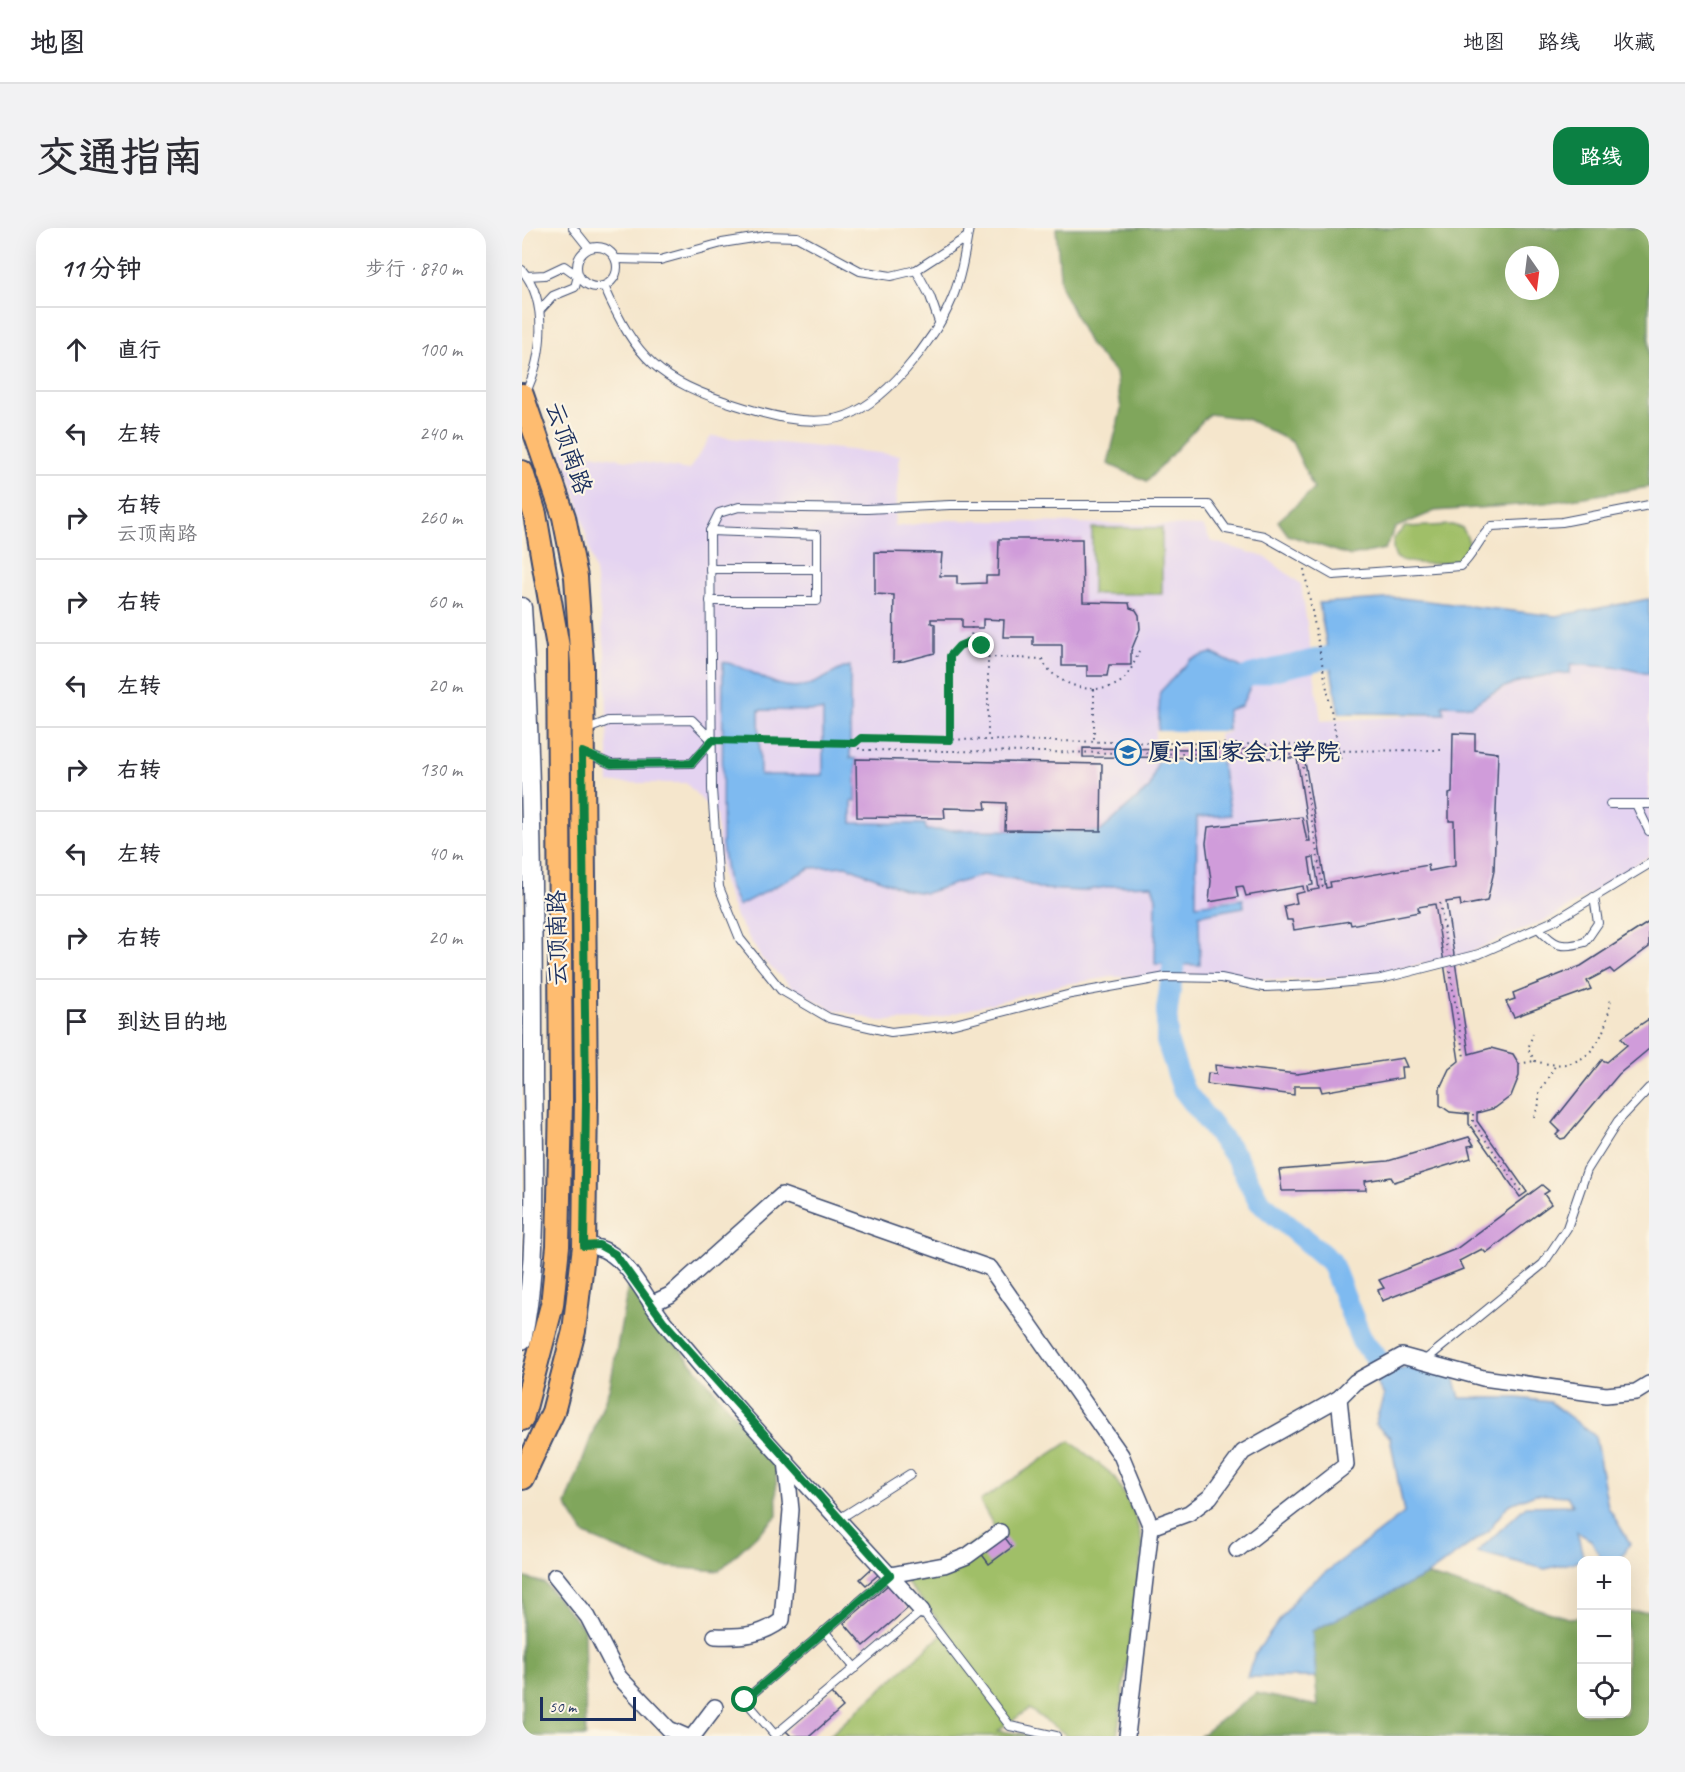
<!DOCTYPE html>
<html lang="zh">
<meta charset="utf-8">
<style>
:root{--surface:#fff;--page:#f2f2f3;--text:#2b2b33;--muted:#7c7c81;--line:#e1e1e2;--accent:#0b8043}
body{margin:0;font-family:Caveat,"LXGW WenKai TC",sans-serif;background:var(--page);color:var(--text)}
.controls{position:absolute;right:18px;bottom:18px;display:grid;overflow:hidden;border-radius:12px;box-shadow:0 6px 24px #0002}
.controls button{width:54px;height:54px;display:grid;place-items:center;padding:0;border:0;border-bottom:2px solid var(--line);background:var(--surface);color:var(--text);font:30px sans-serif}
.compass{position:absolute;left:983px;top:18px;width:54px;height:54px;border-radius:50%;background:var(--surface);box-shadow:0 6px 24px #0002;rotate:166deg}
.scale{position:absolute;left:18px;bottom:15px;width:96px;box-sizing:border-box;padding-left:6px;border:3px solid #1b2f5e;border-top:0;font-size:16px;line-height:21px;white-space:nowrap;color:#1b2f5e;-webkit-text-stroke:4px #fcf5e5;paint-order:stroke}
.stop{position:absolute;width:18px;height:18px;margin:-14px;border:4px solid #0b8043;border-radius:50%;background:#fff}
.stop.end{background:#0b8043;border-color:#fff;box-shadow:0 2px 6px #0008}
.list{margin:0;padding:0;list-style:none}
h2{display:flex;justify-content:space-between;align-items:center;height:78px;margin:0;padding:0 24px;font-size:26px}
h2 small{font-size:20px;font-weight:400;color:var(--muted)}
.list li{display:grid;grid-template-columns:39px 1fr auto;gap:18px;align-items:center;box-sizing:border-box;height:84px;padding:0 24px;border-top:2px solid var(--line)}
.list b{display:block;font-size:22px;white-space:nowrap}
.list p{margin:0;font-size:20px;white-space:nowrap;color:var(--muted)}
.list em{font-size:20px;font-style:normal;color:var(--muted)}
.icon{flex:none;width:33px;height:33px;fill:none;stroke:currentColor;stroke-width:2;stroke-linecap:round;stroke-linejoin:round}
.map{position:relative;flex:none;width:1127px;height:1508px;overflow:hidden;border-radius:18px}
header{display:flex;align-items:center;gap:36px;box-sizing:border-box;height:84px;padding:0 30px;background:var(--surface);border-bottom:2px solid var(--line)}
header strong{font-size:28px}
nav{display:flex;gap:33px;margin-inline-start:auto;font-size:21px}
.intro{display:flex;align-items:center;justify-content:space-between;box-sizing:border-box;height:144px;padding:0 36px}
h1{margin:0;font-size:42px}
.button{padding:15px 27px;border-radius:18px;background:var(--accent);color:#fff;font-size:21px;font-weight:700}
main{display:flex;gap:36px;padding:0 36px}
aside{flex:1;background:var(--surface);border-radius:18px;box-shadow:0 6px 24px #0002}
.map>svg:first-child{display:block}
.built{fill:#e4d3f1}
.green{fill:#a0bf68;stroke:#5e7763;stroke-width:1.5}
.forest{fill:#80a65c;stroke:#4e6a5d;stroke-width:1.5;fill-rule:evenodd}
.water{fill:#7ebaf0;stroke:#4c74a7;stroke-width:1.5;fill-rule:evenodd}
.pier{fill:#f5e6cc}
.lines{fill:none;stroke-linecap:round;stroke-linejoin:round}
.river{stroke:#7ebaf0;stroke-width:22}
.building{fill:#d09cda;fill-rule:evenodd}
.service-casing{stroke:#3c4a6e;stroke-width:10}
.minor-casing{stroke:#3c4a6e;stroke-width:18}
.tertiary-casing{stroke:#3c4a6e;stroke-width:21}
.primary-casing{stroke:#3c4a6e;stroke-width:26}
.path{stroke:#3c4a6e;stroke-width:2;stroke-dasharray:1.5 4.5;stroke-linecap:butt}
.service{stroke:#fff;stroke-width:8}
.minor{stroke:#fff;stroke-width:15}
.tertiary{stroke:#fff;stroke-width:18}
.primary{stroke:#febc70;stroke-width:22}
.route{stroke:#0b8043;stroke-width:8}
.labels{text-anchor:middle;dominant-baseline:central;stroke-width:4.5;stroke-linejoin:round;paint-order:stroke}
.street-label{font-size:24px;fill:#1b2f5e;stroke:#fcf5e5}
.poi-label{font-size:24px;font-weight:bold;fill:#1b2f5e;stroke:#fcf5e5;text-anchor:start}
</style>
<header>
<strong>地图</strong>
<nav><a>地图</a><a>路线</a><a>收藏</a></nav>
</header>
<div class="intro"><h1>交通指南</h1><a class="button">路线</a></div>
<main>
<aside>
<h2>11 分钟<small>步行 · 870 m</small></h2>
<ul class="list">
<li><svg class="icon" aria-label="ahead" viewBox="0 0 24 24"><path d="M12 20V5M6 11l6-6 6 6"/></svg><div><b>直行</b></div><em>100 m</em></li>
<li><svg class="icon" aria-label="left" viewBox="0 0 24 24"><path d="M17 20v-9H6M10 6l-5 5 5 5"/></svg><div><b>左转</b></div><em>240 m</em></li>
<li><svg class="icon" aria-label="right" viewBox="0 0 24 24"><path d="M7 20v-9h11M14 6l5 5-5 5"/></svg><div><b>右转</b><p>云顶南路</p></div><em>260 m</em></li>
<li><svg class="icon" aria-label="right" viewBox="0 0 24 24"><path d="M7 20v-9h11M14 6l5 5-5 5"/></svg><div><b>右转</b></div><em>60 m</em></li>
<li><svg class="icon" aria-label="left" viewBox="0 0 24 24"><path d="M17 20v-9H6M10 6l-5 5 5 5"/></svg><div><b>左转</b></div><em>20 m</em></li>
<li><svg class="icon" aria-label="right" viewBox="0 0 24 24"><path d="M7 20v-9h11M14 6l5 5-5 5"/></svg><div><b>右转</b></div><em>130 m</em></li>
<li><svg class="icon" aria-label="left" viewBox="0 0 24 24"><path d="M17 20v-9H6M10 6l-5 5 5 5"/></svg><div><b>左转</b></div><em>40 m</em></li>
<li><svg class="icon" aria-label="right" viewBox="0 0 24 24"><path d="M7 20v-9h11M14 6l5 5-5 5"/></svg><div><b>右转</b></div><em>20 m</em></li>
<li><svg class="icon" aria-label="arrive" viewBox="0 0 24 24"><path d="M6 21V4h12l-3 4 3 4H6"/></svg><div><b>到达目的地</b></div></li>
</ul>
</aside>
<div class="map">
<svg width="1127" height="1508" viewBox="0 0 1127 1508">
<rect width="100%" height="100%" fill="#fcf5e5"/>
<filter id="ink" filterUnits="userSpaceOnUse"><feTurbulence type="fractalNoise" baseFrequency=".0167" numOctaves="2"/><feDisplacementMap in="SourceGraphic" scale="12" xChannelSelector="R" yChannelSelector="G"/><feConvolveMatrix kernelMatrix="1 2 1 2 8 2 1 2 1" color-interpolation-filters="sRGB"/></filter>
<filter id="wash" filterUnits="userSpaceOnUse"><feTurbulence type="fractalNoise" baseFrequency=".008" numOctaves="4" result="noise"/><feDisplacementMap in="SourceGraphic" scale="24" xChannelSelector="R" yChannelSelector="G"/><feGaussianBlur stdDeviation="1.35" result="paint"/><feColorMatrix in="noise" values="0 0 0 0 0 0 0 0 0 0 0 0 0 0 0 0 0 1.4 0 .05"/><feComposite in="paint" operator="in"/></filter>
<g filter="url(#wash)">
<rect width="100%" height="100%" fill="#f5e6cc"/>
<path class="built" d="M189,208L378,227L372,299L425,292L681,298L689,313L743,329L779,356L799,493L921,486V477L950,478L959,471L996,454L1028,446L1048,445L1049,436L1101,440L1127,446V628L1033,688L1012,697L941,727L870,742L818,750L760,752L682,747L590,749L538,757L407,792L358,793L309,781L271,760L240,731L214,689L200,651L194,587L164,555H87L83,424L73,344L57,277L39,221L167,242Z"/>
<g class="green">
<path d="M930,297L940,300C972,344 883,339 874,329C870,324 871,317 871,311L883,299Z"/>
<rect x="570" y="300" width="70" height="66"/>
<path d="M548,1213L592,1248L612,1285L621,1316L595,1508H546L507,1481L476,1503L517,1508H307L425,1402L384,1354L474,1302L458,1273Z"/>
</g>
<g class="forest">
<path d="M534,0H1127V259L1023,275L913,283L873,300L863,321L829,328L766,307L756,293L792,261L770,214L725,191L687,186L625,253L586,236L599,181L594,145L568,117L539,59ZM992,27H1028V63H992Z"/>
<path d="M106,1058L254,1237L255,1288L197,1343L136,1338L63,1307L44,1277L88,1158Z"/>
<path d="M905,1347L1046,1390L1059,1389L1060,1486H1104L1105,1385L1127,1383V1508H678L734,1465L796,1478L789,1403Z"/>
<path d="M0,1349L22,1355L62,1401L64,1508H0Z"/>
</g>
<g class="water">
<path d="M879,370L1034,388L1127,371V446L1101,440L1049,436L1048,445C1015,446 976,457 950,478L921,477L922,486L817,485L797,375Z"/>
<path d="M689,425L719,439L730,455L719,478L705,482L706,502L694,505L709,587L675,589L674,677L721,671L722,679L677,687L678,737L633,736L634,670L630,657L591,658L560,663L519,661L492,651L460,647L404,665L384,662L324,638L288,640L216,678L206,656L200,617L201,434C230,438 249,463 281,458C299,456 311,442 328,438V530L334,531V573H330V595L403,596L404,602L579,603L628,559L635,535L638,464L669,431ZM237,482L301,483V547H238Z"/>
<path d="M890,1136L900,1145H931L938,1170H996L1028,1174L1073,1208L1086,1279L1108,1315L1098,1332H1080L1069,1312L1055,1304L1062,1332L1023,1341L955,1324L1004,1278L1051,1277L1045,1268L1013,1266L986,1277L965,1304L905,1347L790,1403L794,1449H725L733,1426L779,1363L882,1285L868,1209L853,1196L862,1167L854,1154Z"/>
</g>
<path class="pier" d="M633,503H709L697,507L702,533H632Z"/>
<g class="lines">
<g class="river">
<path d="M698,461L729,447L837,422"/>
<path d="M656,707L645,782V813L661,861L714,929L737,973L809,1034L840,1113L869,1147"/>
</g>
</g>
<g id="blocks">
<g class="building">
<path d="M477,311H560L561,374L607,375L608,380L614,382L617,387L618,401L609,423V437H587L585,448H565V438H540V417H511V409H481L482,392L461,391V400H440V391H409V395L413,396V425L382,433L371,434L372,367L353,366V324L420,325L418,348H435V356L464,355V348H476Z"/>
<path d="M931,505L953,506V522L976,525L972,643L965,673L939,678L938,672L924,674L947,826L969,820L991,826L997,836V848L989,868L973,880L955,885V893L1005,964L998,969L947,896V886L928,884L918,877V860L927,841L937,833L913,676L896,679L897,684L829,697L828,693L772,702L770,692H765L762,678L775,675L773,666L782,664L781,658L724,668L721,658L714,659L716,669L687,674L689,653L684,615L686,599L780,589L785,613H788L775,530L561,529V520L781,522L804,660L809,659L808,654L906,637L907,643L933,638L932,593H927V566L930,565ZM792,629L797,661L786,663L785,658L791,657L787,630Z"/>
<path d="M334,531L580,536L579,603L483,602L484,575L463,574L464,581L422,580L423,590L335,589Z"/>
<path d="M1127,694V719L1092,745L1088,741L1065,753L1069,761L992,789L984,774L993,771L991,765L1059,738Z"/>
<path d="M1127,791V821L1097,846L1043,910L1039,911L1034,907L1038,903L1030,895L1080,832L1085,834L1105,817L1099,810Z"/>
<path d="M881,830L885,839H879L880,850L800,864L798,858H772V867L685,856L686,845L694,846L693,837L775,846Z"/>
<path d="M947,909L952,917L946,918L949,930L872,954L869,949L843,953L844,962L760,963L757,942L866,933Z"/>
<path d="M1020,957L1027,963L1022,966L1029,976L964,1025L960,1021L937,1033L941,1041L860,1073L856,1062L862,1060L857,1052L934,1021Z"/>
<path d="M481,1307L490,1319L467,1336L458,1324Z"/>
<path d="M350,1340L356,1347L344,1357L338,1351Z"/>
<path d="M366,1357L386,1380L342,1418L322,1395Z"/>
<path d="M309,1465L321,1479L288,1508H269L264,1503Z"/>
</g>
</g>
</g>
<g filter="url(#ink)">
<use href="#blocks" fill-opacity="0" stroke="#3c4a6e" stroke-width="1.5"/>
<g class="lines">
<defs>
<g id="service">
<path d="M51,0L67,20"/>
<circle cx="75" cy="39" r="20"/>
<path d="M94,31L138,32L200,15L244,8L275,9L338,43L369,48L394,42L445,9"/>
<path d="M0,42C27,74 21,130 3,166"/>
<path d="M394,42L408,68L417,94"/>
<path d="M5,48L23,47L42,38L56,48L53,59L31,68L18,82"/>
<path d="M82,58C114,131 137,153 214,177C245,187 284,198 317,190C361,179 413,112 430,71C439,50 443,23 447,0"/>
<path d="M1127,277L1040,294L970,298C957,310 952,326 939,338L811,347L742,308L704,301L687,277H428L345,281L217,279L197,285L188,303L190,561L197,659L218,711L259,762L307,790L369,804L429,797L549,766L644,749L699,750L741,759L797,757L859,751L957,726L1034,692L1127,636"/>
<path d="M188,303L295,307V373H188"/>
<path d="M188,341H295"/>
<path d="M63,525L89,536L170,535L190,512L170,492L86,493L63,502"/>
<path d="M1088,576H1127"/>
<path d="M1114,576L1127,603"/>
<path d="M1016,700C1033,718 1039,721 1063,714L1076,695L1072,669"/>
<path d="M902,1133L1021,1036L1045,1000L1065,942L1096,893L1127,860"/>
<path d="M317,1291L388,1246"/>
<path d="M368,1347L223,1472L253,1507L400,1383L488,1498L534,1508"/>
<path d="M302,1403L333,1440"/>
</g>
<g id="minor">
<path d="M62,1018C102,1016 120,1067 143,1095C224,1194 314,1288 400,1383"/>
<path d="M129,1076L148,1067L260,967L468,1040L599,1227L629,1299L667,1285L688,1269L721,1224L817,1170L833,1154L880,1128L961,1150L1084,1167L1114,1164L1127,1156"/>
<path d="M715,1322L824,1237L817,1170"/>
<path d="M368,1347L422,1337L445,1328L478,1304"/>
<path d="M33,1348L66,1389L97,1449L147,1501L163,1508"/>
<path d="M193,1408C219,1409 239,1408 260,1392L269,1282L264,1232"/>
<path d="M171,1508L193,1479"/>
<path d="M605,1508L629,1299"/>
</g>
<path id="tertiary" d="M0,379C10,533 11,686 11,841C11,926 18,1029 0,1112"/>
<g id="primary">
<path d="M0,167L42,289L54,349L60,437L64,872L62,1018L52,1103L31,1184L0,1250"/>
<path d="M0,244L13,286L36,419L39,872L36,1018L30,1077L0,1191"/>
</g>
</defs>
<use href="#service" class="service-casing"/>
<use href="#minor" class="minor-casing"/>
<use href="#tertiary" class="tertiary-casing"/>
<use href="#primary" class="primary-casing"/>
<g class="path">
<path d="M782,341L819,534"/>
<path d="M449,413L450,391"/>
<path d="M466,429L520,431C530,455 568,468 593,457C606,452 612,435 617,423"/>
<path d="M572,461V514"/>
<path d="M428,510V428L437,418L449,413L460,419L466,429V512"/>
<path d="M199,512L333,515L340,510L777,517L787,523"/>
<path d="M333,515L338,522L779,527L801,661"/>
<path d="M780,526L787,523L923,522"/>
<path d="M918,675L925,723"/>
<path d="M928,743L942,829"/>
<path d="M1011,805L1006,821L1013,833C1064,848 1084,814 1089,769"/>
<path d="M997,836L1012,833"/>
<path d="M951,886V894L1001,966"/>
<path d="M1012,889L1017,876V865L1033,838"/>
</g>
<use href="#service" class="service"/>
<use href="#minor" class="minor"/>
<use href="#tertiary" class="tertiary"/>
<use href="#primary" class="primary"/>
</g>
</g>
<g class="lines" filter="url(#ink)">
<path class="route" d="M223,1472L368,1347L142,1094L93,1026L77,1017L62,1018L64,872L60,524L89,536L170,535L190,512L333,515L339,510L428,512V428L437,418L449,413L460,418"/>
</g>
<defs>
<symbol id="university-ring" viewBox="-11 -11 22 22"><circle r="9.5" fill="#fcf5e5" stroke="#1f6fb2" stroke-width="1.5"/><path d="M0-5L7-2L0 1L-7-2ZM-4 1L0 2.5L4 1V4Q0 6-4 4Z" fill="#1f6fb2"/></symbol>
</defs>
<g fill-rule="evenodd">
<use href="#university-ring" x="591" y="509" width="30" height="30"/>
</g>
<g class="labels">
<g class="street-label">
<text transform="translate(47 220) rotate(71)">云顶南路</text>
<text transform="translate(35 710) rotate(-91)">云顶南路</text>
</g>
<g class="poi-label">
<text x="626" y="524">厦门国家会计学院</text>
</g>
</g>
</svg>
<div class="controls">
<button>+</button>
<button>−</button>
<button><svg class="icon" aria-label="locate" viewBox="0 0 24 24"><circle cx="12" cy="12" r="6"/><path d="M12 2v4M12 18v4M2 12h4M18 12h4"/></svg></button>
</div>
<svg class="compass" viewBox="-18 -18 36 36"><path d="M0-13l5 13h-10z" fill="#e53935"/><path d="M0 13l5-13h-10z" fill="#7c7c81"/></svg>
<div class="scale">50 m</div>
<div class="stop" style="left:223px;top:1472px"></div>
<div class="stop end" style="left:460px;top:418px"></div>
</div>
</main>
